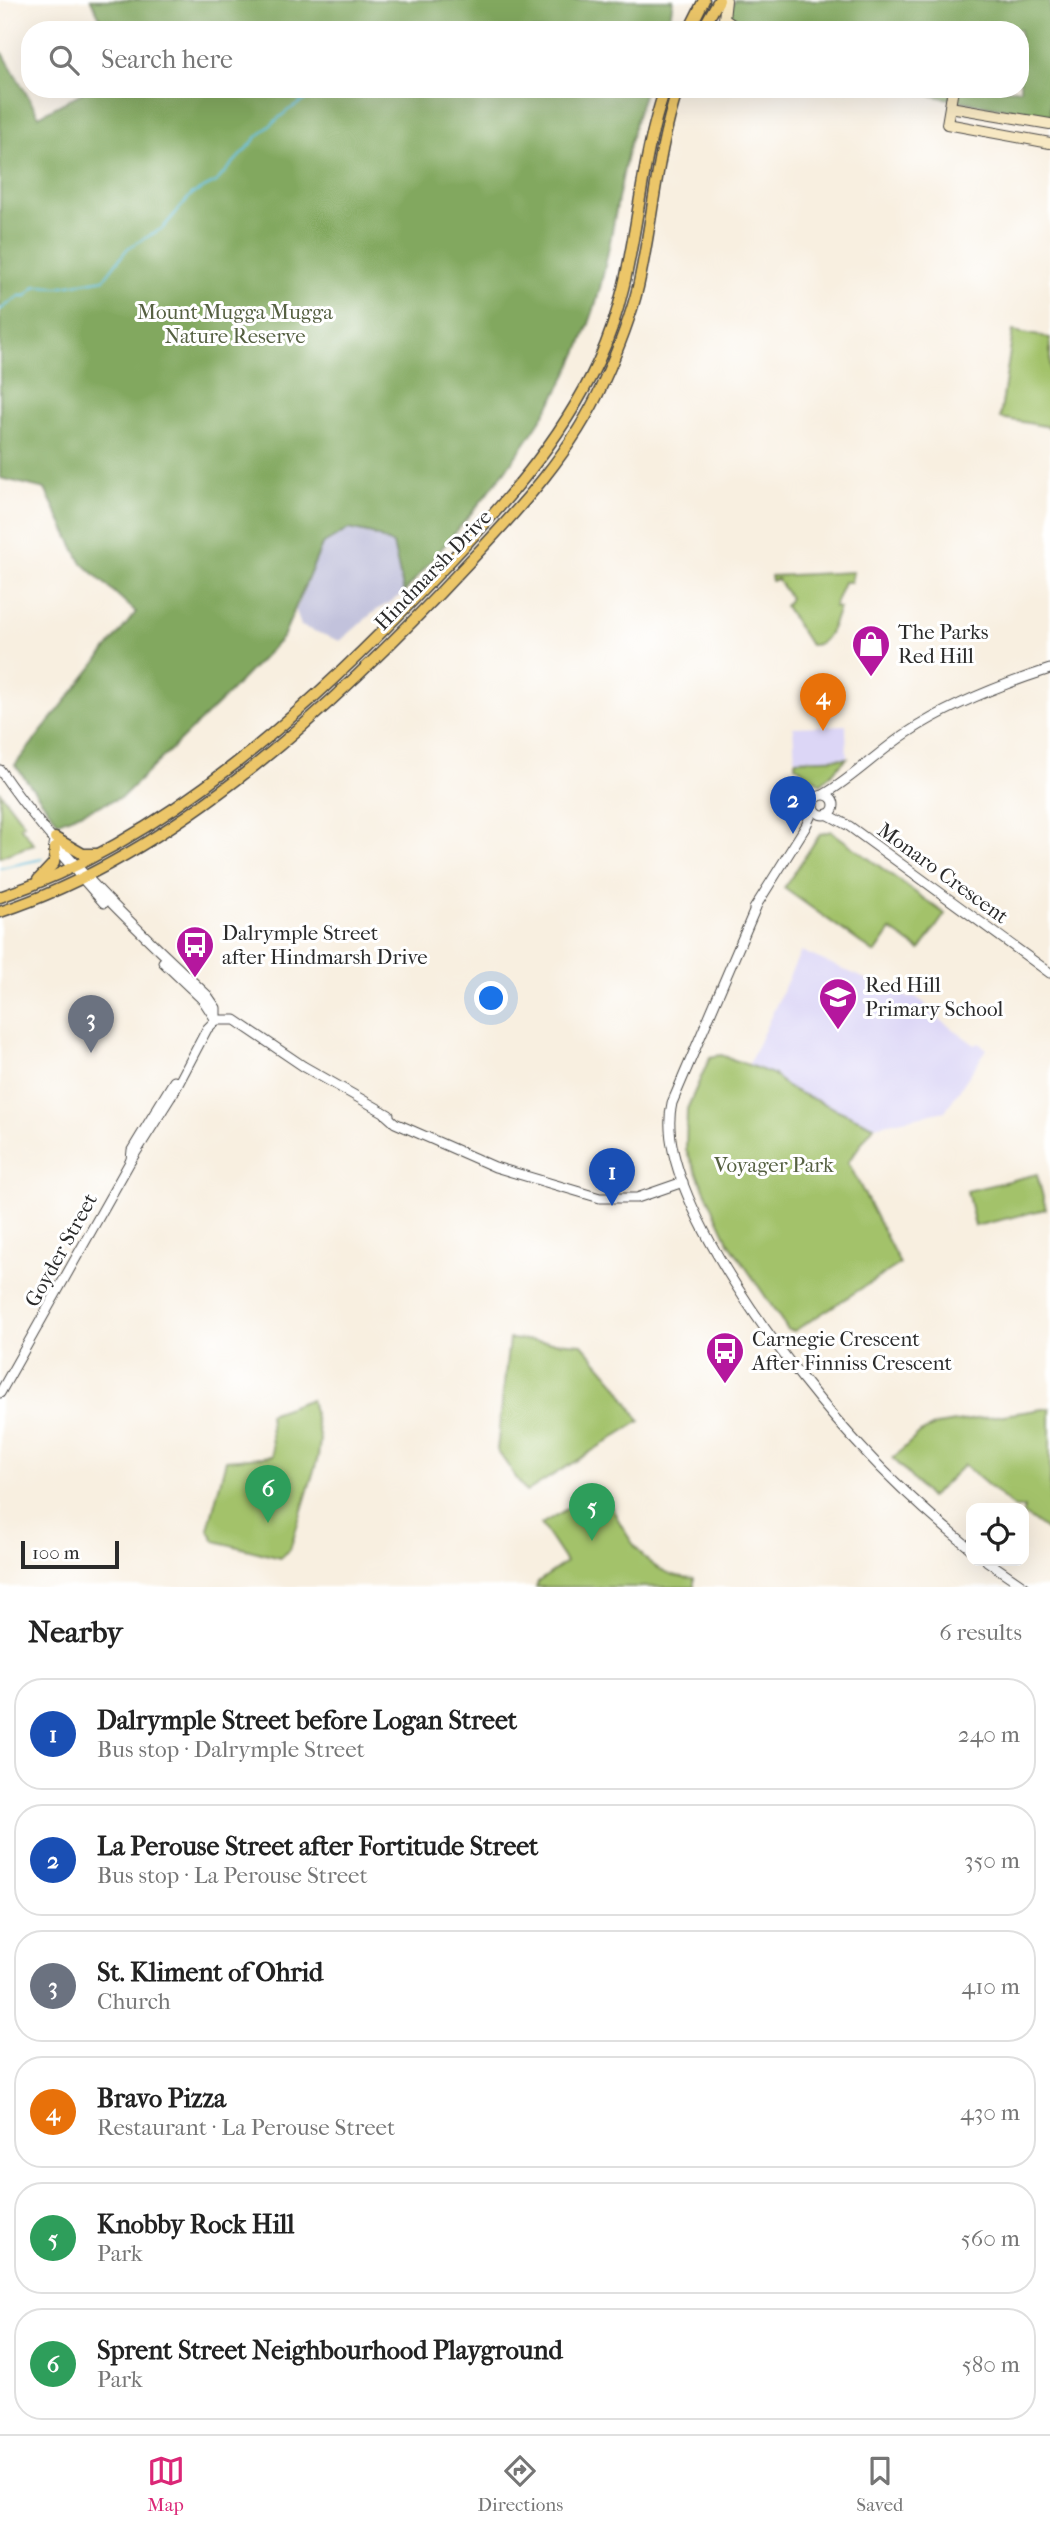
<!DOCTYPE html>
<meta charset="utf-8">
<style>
:root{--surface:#fff;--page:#f6f6f6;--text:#222;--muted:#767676;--line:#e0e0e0;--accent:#db2777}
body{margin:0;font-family:"IM FELL French Canon",serif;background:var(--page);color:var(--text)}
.controls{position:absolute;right:21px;bottom:21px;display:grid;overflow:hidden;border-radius:14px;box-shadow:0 7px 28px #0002}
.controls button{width:63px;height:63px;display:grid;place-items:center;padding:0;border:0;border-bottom:2px solid var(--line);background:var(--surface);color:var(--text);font:35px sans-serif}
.scale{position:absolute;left:21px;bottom:18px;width:98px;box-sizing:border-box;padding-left:7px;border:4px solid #2b2b2b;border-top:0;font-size:19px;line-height:24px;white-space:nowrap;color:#2b2b2b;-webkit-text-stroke:5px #fff;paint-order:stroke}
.you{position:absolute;left:492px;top:999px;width:24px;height:24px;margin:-18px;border:5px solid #fff;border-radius:50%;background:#1a73e8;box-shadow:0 0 0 10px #1a73e833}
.badge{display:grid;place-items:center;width:46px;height:46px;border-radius:50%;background:var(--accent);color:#fff;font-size:23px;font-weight:700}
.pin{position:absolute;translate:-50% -58px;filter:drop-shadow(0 2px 4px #0008)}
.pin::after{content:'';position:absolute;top:37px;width:24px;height:21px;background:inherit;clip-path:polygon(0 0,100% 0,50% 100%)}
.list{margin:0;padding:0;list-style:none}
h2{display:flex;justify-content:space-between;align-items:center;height:91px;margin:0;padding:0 28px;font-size:30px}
h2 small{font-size:23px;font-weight:400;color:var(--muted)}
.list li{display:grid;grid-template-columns:46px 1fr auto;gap:21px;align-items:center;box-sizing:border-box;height:112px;margin:0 14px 14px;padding:0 14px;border:2px solid var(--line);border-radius:28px}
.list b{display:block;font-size:26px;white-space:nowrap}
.list p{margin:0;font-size:23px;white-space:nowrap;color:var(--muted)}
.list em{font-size:23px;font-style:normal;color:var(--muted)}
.icon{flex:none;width:38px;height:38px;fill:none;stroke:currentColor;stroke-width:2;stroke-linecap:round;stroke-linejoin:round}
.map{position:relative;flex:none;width:1050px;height:1587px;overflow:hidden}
.search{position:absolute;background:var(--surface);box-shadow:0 7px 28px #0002;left:21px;right:21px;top:21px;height:77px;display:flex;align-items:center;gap:18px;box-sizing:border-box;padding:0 24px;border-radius:28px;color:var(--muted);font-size:26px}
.sheet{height:847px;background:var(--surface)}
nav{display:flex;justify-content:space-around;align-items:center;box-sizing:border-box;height:98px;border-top:2px solid var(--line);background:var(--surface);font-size:19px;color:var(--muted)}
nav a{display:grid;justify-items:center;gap:4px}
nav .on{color:var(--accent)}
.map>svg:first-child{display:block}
.built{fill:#dcd6f6}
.industrial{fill:#c2c2dc}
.green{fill:#a3c26a;stroke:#67764a;stroke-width:2}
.forest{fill:#82a85e;stroke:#566a44;stroke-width:2}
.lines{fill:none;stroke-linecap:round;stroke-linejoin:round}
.stream{stroke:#60bede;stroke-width:2}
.tertiary-casing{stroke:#4a4846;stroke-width:11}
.secondary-casing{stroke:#4a4846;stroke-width:12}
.primary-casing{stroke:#4a4846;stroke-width:13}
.tertiary{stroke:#fff;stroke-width:9}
.secondary{stroke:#f7e8c3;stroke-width:10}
.primary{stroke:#ecc669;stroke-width:10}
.labels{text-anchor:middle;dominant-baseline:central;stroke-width:6;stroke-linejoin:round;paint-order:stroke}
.park-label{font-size:21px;fill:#556041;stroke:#fff}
.street-label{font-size:21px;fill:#2b2b2b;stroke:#fff}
.poi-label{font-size:21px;fill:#2b2b2b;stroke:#fff;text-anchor:start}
</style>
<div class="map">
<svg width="1050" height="1587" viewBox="0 0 1050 1587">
<rect width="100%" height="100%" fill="#fff"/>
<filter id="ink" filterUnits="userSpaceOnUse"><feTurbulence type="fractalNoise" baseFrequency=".0143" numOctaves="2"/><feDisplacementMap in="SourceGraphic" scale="14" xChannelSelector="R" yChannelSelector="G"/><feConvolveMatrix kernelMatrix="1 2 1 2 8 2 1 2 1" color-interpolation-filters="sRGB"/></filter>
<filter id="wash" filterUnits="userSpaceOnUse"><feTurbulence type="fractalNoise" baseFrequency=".00686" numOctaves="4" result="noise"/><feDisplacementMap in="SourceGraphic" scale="28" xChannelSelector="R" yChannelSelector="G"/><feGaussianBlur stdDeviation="1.57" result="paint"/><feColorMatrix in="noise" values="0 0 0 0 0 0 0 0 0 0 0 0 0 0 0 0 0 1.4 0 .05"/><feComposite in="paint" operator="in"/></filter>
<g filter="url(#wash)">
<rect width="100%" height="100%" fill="#f8efe0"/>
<g class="built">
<path d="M846,725L847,758L795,760L793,727Z"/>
<path d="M801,951L909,998L914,996L926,1004L925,1009L975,1045L979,1043L987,1049L945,1111L874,1126L788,1088L773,1074L748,1066Z"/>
</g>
<path class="industrial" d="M349,529L372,534L393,544L404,593L374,612L340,641L301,626L296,610L322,545Z"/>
<g class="green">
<path d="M1013,331L1050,338V427L1000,418Z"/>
<path d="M853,572L851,582H844L834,607L839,608C833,623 829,646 810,645L785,606L790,598L777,579L772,581L771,576Z"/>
<path d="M847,758L821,784L795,765V760Z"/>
<path d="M0,792L24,824L20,826L34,844L0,857Z"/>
<path d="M831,831L945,914L920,950L891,930L875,953L784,888L820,834Z"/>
<path d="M721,1055L773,1074L788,1088L874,1126L848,1162L900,1264L794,1331L788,1330L728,1241L686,1150L687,1109L710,1057Z"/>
<path d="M1037,1174L1046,1209L975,1226L967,1191Z"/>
<path d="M509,1339L582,1344L614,1381L640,1421L526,1492L497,1450Z"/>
<path d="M311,1399L320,1440L318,1457L290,1550L280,1558L215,1541L208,1529L226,1460L273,1456L269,1414Z"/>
<path d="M1050,1408V1533L1024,1514V1508H1015L964,1465L930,1498L893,1458L920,1433L936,1425Z"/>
<path d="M601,1489C626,1530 640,1577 694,1578V1587H536L538,1582L566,1562L541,1524Z"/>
</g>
<g class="forest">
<path d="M91,0H673L668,30H106Z"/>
<path d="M735,0H1050V117L895,89H1020V30H718Z"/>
<path d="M3,53L39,116L89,89H646C622,154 616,225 599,292C568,410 480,502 404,593L393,544L372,534L349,529L322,545L283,637L229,693L122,797L58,822L15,765L136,612L81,562L45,489L0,478V57Z"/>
</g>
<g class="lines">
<g class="stream">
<path d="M0,310L19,296H26L36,286L58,287L104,279L128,248L163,228L192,194L216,182L258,136L287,111L323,89"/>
<path d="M0,868L42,859"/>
</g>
</g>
</g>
<g filter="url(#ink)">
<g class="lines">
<defs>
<g id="tertiary">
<path d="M0,770C57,854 133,926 207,995L216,1008V1020"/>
<path d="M825,794C854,777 878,752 907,733C951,704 1000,685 1050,669"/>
<circle cx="824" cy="805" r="10"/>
<path d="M827,814L849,826L1050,973"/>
<path d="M53,845L104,903"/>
<path d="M756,907L672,1103C650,1193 801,1384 862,1448C896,1485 933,1518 971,1549"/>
<path d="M754,909L806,826L814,808"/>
<path d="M163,962L203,1000L216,1020"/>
<path d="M216,1020H235L303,1066L389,1115"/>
<path d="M386,1115L395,1123L495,1167L600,1198H637L683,1182"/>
<path d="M131,1160L132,1150L174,1081"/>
<path d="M0,1393L131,1160L175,1090L207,1029L216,1020"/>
<path d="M987,1561L1025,1587"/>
</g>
<g id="secondary">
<path d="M726,0L724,19L740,30"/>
<path d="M953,89L947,124L1050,143"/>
<path d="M950,107L1050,124"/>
</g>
<g id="primary">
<path d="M689,30L704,0"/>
<path d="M702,30L719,0"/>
<path d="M55,838L83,854H96"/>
<path d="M38,880L54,863L55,848"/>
<path d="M0,897C168,841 316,703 436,576C498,511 560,444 598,362C639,275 634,179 665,89"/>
<path d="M0,912C179,853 343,698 469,562C520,508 573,451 603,383C617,352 630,320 638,287C653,221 656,154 678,89"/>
</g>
</defs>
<use href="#tertiary" class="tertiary-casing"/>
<use href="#secondary" class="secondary-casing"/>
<use href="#primary" class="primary-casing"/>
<use href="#tertiary" class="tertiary"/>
<use href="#secondary" class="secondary"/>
<use href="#primary" class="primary"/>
</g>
</g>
<defs>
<symbol id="shop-pin" viewBox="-11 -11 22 30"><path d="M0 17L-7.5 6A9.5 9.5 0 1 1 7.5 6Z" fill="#b5179e" stroke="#fff"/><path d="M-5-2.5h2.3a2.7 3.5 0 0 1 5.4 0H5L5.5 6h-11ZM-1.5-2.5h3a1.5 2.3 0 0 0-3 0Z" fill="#fff"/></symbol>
<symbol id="bus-pin" viewBox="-11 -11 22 30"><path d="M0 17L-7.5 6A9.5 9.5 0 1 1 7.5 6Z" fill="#b5179e" stroke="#fff"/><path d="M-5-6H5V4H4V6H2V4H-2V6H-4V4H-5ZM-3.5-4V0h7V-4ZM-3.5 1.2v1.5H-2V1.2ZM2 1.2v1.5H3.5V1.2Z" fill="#fff"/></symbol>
<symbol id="school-pin" viewBox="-11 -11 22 30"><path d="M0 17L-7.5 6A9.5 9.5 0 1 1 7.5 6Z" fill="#b5179e" stroke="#fff"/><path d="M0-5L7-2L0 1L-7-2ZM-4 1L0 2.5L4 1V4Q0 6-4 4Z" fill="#fff"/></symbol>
</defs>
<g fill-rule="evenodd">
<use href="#shop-pin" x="849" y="622" width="44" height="60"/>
<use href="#bus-pin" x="173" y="923" width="44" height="60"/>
<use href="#school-pin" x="816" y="975" width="44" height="60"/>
<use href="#bus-pin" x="703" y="1329" width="44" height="60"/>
</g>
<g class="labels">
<g class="park-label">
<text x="235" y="312">Mount Mugga Mugga<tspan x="235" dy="24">Nature Reserve</tspan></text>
<text x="774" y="1165">Voyager Park</text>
</g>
<g class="street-label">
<text transform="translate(433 570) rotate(-46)">Hindmarsh Drive</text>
<text transform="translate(943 873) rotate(36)">Monaro Crescent</text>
<text transform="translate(61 1250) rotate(-61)">Goyder Street</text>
</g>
<g class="poi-label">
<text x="898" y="632">The Parks<tspan x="898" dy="24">Red Hill</tspan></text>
<text x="222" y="933">Dalrymple Street<tspan x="222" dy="24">after Hindmarsh Drive</tspan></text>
<text x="865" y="985">Red Hill<tspan x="865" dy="24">Primary School</tspan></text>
<text x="752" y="1339">Carnegie Crescent<tspan x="752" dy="24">After Finniss Crescent</tspan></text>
</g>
</g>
</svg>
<div class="controls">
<button><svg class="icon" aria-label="locate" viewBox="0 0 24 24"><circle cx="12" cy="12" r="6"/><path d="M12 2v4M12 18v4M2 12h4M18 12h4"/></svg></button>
</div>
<div class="scale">100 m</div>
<div class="you"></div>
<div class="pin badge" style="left:612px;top:1206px;background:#1a4fb4">1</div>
<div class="pin badge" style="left:793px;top:834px;background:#1a4fb4">2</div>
<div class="pin badge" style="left:91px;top:1053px;background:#6b7280">3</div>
<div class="pin badge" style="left:823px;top:731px;background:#e8710a">4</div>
<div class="pin badge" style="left:592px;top:1541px;background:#2e9e5b">5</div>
<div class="pin badge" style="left:268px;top:1523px;background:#2e9e5b">6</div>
<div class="search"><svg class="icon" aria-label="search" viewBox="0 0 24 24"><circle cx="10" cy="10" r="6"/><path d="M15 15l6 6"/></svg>Search here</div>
</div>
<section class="sheet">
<h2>Nearby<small>6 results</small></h2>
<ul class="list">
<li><span class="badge" style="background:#1a4fb4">1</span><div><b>Dalrymple Street before Logan Street</b><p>Bus stop · Dalrymple Street</p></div><em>240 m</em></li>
<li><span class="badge" style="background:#1a4fb4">2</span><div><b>La Perouse Street after Fortitude Street</b><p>Bus stop · La Perouse Street</p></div><em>350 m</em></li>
<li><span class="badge" style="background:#6b7280">3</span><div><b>St. Kliment of Ohrid</b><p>Church</p></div><em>410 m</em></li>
<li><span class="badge" style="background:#e8710a">4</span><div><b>Bravo Pizza</b><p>Restaurant · La Perouse Street</p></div><em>430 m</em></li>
<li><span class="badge" style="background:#2e9e5b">5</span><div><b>Knobby Rock Hill</b><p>Park</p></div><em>560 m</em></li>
<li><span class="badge" style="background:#2e9e5b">6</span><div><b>Sprent Street Neighbourhood Playground</b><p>Park</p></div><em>580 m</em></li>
</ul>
</section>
<nav>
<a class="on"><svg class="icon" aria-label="map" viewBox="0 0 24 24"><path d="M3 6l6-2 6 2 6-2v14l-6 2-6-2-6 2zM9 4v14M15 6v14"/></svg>Map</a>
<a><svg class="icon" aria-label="directions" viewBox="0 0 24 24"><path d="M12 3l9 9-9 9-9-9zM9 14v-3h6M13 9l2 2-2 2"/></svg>Directions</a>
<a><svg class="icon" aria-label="saved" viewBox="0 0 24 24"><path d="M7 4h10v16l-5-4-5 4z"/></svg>Saved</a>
</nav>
